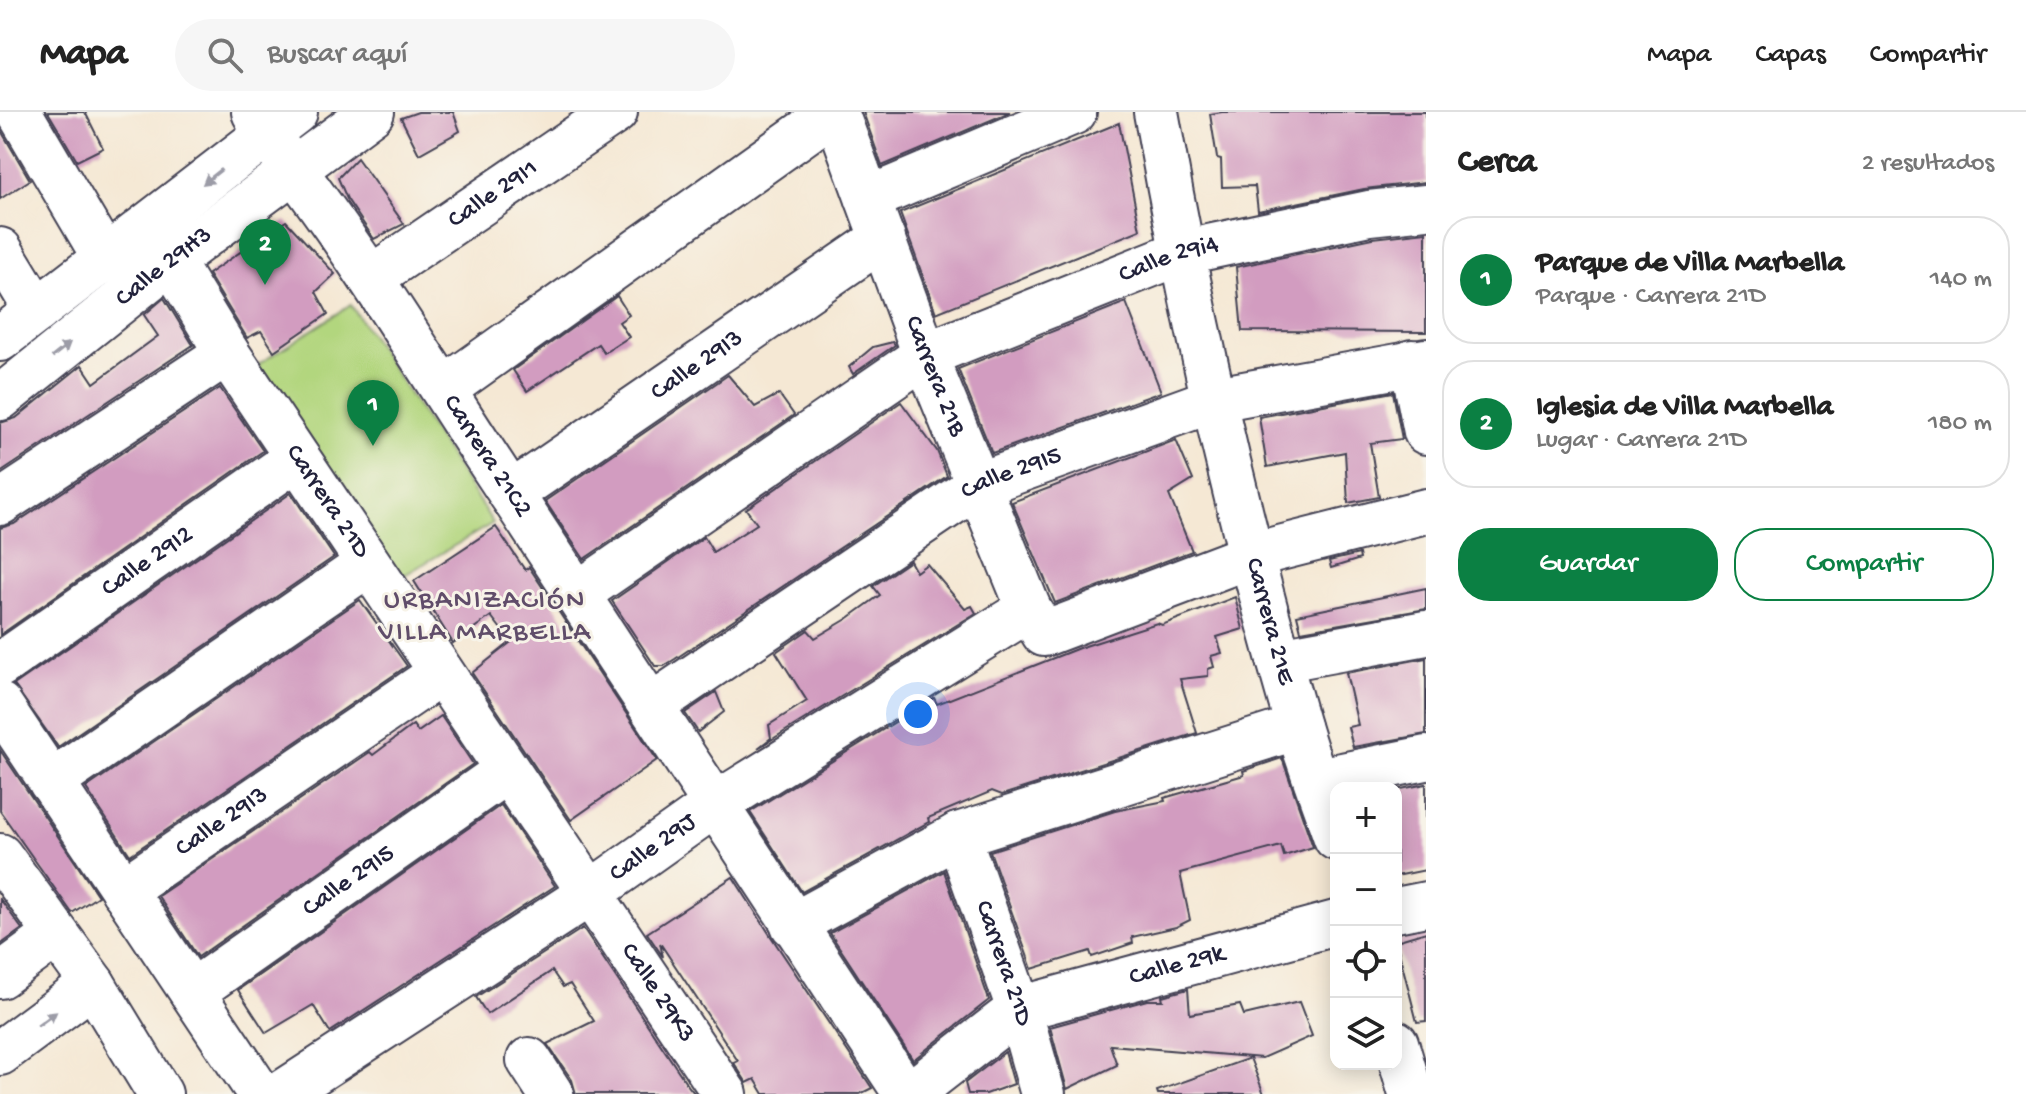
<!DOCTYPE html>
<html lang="es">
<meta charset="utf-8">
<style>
:root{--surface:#fff;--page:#f6f6f6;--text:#222;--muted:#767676;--line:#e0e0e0;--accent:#0b8043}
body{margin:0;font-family:"Gochi Hand",sans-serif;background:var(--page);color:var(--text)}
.controls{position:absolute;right:24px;bottom:24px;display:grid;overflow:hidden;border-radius:16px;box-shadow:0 4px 20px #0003}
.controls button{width:72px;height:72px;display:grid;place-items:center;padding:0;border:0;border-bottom:2px solid var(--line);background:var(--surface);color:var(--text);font:40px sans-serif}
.you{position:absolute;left:918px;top:602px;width:28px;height:28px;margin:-20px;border:6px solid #fff;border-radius:50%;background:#1a73e8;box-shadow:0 0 0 12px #1a73e833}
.badge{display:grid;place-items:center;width:52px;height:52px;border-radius:50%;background:var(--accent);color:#fff;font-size:26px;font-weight:700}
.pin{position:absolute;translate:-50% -66px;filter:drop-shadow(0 2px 4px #0008)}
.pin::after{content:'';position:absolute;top:42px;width:28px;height:24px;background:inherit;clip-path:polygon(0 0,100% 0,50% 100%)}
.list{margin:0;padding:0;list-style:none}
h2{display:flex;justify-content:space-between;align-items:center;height:104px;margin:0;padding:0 32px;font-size:34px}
h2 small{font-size:26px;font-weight:400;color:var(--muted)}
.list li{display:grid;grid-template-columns:52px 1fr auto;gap:24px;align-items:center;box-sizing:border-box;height:128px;margin:0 16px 16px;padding:0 16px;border:2px solid var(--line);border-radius:32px}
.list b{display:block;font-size:30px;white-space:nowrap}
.list p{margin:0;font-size:26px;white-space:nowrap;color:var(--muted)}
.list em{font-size:26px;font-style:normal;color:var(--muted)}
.actions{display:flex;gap:16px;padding:24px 32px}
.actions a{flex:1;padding:18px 0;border:2px solid var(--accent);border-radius:32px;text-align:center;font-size:28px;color:var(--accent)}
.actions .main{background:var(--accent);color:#fff}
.icon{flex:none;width:44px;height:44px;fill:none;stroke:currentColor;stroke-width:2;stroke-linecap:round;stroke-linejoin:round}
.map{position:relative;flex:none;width:1426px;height:982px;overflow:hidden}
header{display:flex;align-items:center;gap:48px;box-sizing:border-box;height:112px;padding:0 40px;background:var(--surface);border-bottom:2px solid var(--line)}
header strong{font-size:38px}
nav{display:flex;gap:44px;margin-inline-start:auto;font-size:28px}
.search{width:560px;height:72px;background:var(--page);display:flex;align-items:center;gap:20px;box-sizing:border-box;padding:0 28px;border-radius:44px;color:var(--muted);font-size:30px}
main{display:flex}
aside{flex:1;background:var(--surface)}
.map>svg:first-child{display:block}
.green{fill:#b2d67e;stroke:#6a7c5c;stroke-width:2}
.building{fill:#d29cc0}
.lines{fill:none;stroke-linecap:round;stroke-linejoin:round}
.minor-casing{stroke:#424052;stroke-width:48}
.minor{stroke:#fff;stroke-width:44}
.oneway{fill:#9c9ca7}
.labels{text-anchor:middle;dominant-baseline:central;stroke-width:6;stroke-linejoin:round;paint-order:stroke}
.street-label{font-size:26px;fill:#22223b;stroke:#f7f3e8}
.neighbourhood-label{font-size:28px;letter-spacing:2px;fill:#604d6a;stroke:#f7f3e8}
</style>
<header>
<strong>Mapa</strong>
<div class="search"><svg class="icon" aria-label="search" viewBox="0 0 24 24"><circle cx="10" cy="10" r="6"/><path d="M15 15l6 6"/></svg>Buscar aquí</div>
<nav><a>Mapa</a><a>Capas</a><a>Compartir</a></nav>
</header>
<main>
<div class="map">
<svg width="1426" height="982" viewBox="0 0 1426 982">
<rect width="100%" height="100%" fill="#f7f3e8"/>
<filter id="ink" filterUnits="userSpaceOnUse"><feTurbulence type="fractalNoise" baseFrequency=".0125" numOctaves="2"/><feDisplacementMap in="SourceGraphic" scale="16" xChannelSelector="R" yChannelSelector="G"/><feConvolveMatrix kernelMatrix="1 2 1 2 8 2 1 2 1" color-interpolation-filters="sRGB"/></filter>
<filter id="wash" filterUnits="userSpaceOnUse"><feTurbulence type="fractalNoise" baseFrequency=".006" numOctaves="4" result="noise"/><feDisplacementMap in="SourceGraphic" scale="32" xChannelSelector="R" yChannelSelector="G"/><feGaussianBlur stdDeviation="1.8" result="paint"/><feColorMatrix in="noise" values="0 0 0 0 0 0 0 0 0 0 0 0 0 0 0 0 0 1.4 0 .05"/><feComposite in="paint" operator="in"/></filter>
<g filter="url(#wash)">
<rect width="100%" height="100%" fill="#f5e8d4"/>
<path class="green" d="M351,193L493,411L396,468L251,257Z"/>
<g id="blocks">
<g class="building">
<path d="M48,0H85L103,36L77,49Z"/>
<path d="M418,0H453L460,19L419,42L401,6Z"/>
<path d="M863,0H1010L882,54Z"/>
<path d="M1222,0H1426V70L1364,77L1258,99L1255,74L1222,75L1221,47L1217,46L1210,2Z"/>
<path d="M1119,11L1140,118L936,201L900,101Z"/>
<path d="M0,17L30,68L0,87Z"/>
<path d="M357,46L404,112L374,127L347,87L338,66Z"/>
<path d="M286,109L335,162L316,180L328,202L274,239L261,219L247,226L208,162Z"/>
<path d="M1426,120V220L1242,219L1236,155L1373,126Z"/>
<path d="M617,184L629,203L619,210L629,225L604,241L598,232L527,279L513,258Z"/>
<path d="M164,186L193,233L0,361V311L16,306L82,253L94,271L158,224L144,203Z"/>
<path d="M1126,190L1161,280L992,341L958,257Z"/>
<path d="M893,230L895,233L853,262L849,255L873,235Z"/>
<path d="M728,263L755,295L779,282L794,303L584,447L545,389Z"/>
<path d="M220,276L263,339L0,523V416L14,412Z"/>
<path d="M1393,280L1402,327L1370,331L1379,385L1348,391L1345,340L1267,355L1259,305Z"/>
<path d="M901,290L937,339L947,364L675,547L664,554H655L612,489L704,425L713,440L757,412L746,397Z"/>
<path d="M1176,328L1193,368L1169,383L1192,439L1055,491L1012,390Z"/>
<path d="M291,381L334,445L58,635L14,573Z"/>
<path d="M496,415L525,458L529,455L657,648L571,708L472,561L511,530L491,504L453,531L414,469Z"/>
<path d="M1359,442L1360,447L1331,456L1329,449Z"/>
<path d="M910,449L916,460L927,452L965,497L972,494L976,501L758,636L771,626L769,613L807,589L776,540L808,518L815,526L847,507L880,483L873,474Z"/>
<path d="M1426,476V497L1301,519L1297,503Z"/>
<path d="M1235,485L1243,517L1217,525L1222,541L1211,544L1214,555L1208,557V564L1180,567L1197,621L1002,683L992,679L928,706L929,710L802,780L750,700L934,586L937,592L1079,536L1157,511L1162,513Z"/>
<path d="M360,488L407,554L130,743L86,676Z"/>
<path d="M1426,546V622L1353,635L1348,615L1358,613L1346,561Z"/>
<path d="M716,580L724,600L698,620L685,601Z"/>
<path d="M441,604L473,652L198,845L158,784L370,640L373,643L413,613L418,620Z"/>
<path d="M0,638L98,784L72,801L0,699Z"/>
<path d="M1282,646L1313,735L1284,744L1281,734L1180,761L1190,808L1176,815L1132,825L1133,831L1092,845L1090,839L1032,857L990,739L1115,699L1165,689L1164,686L1244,663L1243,659Z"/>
<path d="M1426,672V758L1396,764V678Z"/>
<path d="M501,693L555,774L330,920L313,893L266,921L238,878Z"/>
<path d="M944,759L989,888L913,948L830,821Z"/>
<path d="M733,765L772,826L872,976L860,982H764L755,967L747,971L734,951L738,949L660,831L663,845L647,821Z"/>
<path d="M0,787L22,817L0,833Z"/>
<path d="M583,816L689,975L695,982H576L572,968L547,932L594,909L570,872L563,875L552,859L487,902L476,885Z"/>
<path d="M1426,820V909L1417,910L1396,829Z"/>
<path d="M1188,877L1190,902L1240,893L1244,903L1299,890L1312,924L1262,946L1110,933L1117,953L1067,977L1050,915L1147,888H1163L1162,884Z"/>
<path d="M1005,940L1014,972L986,982H968L965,971Z"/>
<path d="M1250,946L1264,982H1158L1157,979Z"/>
</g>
</g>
</g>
<g filter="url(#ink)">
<use href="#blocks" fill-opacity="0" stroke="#424052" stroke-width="2"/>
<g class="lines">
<defs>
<g id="minor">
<path d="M19,0L106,148"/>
<path id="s1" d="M254,0L266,22C357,135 430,261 511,382C644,581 773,783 906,982"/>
<path id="s2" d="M836,0L925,243L1029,497L1044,522L1252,443L1426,399"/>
<path id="s3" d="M1156,0C1192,205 1239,411 1297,611C1308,650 1323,688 1336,726"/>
<path d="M868,87L1074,0"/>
<path id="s4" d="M143,119L171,149L227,241L725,982"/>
<path d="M0,138L37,199"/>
<path id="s5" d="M371,166L615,0"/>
<path d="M0,227L295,0"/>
<path d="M1412,250L1426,320"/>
<path d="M444,277L833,0"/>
<path id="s6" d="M0,286L171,149L372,0"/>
<path id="s7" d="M511,382L883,126"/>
<path d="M0,391L227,241"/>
<path id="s8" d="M579,481L925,243L1180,141L1369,101L1426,95"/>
<path d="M1279,548L1426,521"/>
<path id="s9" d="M0,553L297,346"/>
<path d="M0,593L260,982"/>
<path id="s10" d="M651,594L978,373L1216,287L1426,249"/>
<path d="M1317,668L1426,646"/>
<path d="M51,670L368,452"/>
<path id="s11" d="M958,723L1019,897L1043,982"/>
<path d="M0,744L93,872L160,982"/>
<path id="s12" d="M123,778L441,561"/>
<path d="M1396,798L1426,792"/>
<path d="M793,813L958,723L1298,615"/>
<path d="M0,864L56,823"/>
<path id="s13" d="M192,880L506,659"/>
<path d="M1396,931L1411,982"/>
<path d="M0,941L93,872"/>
<path d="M529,948L551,982"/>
<path id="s14" d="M281,982L589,782L713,694L1029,497"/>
<path id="s15" d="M910,982L1019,897L1336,811"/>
</g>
</defs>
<use href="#minor" class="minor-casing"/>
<use href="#minor" class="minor"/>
</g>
<defs><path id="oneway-solid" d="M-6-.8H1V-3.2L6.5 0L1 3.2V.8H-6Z" transform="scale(2)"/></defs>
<g class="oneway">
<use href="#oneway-solid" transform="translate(212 65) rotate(142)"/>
<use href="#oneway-solid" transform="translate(61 238) rotate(-39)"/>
<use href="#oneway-solid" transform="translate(47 907) rotate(-36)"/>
</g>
</g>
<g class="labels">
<g class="street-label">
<text stroke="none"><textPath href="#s5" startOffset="148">Calle 29I1</textPath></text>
<text stroke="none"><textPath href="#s8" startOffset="682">Calle 29i4</textPath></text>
<text stroke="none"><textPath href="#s6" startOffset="210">Calle 29H3</textPath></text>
<text stroke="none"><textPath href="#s7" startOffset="226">Calle 29I3</textPath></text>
<text stroke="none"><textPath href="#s2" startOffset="282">Carrera 21B</textPath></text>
<text stroke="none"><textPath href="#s1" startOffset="416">Carrera 21C2</textPath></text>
<text stroke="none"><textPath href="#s10" startOffset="430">Calle 29I5</textPath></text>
<text stroke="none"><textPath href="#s4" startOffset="328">Carrera 21D</textPath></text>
<text stroke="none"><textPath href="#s9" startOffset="180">Calle 29I2</textPath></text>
<text stroke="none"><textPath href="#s3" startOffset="522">Carrera 21E</textPath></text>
<text stroke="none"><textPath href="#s12" startOffset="120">Calle 29I3</textPath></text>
<text stroke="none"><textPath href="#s14" startOffset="446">Calle 29J</textPath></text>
<text stroke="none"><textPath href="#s13" startOffset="192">Calle 29I5</textPath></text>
<text stroke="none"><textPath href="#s11" startOffset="136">Carrera 21D</textPath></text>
<text stroke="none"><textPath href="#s15" startOffset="302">Calle 29k</textPath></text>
<text stroke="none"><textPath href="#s4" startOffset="920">Calle 29K3</textPath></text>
</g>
<g class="neighbourhood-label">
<text x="485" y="489">URBANIZACIÓN<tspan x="485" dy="32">VILLA MARBELLA</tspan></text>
</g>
</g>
</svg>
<div class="controls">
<button>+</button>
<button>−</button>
<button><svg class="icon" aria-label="locate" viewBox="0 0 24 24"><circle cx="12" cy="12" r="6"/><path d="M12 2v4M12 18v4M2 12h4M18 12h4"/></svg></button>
<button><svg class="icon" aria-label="layers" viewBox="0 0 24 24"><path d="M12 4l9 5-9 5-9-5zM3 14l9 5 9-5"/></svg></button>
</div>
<div class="you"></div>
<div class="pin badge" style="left:373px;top:334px">1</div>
<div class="pin badge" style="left:265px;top:173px">2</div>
</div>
<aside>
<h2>Cerca<small>2 resultados</small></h2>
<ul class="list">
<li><span class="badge">1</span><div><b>Parque de Villa Marbella</b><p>Parque · Carrera 21D</p></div><em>140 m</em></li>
<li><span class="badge">2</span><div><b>Iglesia de Villa Marbella</b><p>Lugar · Carrera 21D</p></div><em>180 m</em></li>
</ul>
<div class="actions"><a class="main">Guardar</a><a>Compartir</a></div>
</aside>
</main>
